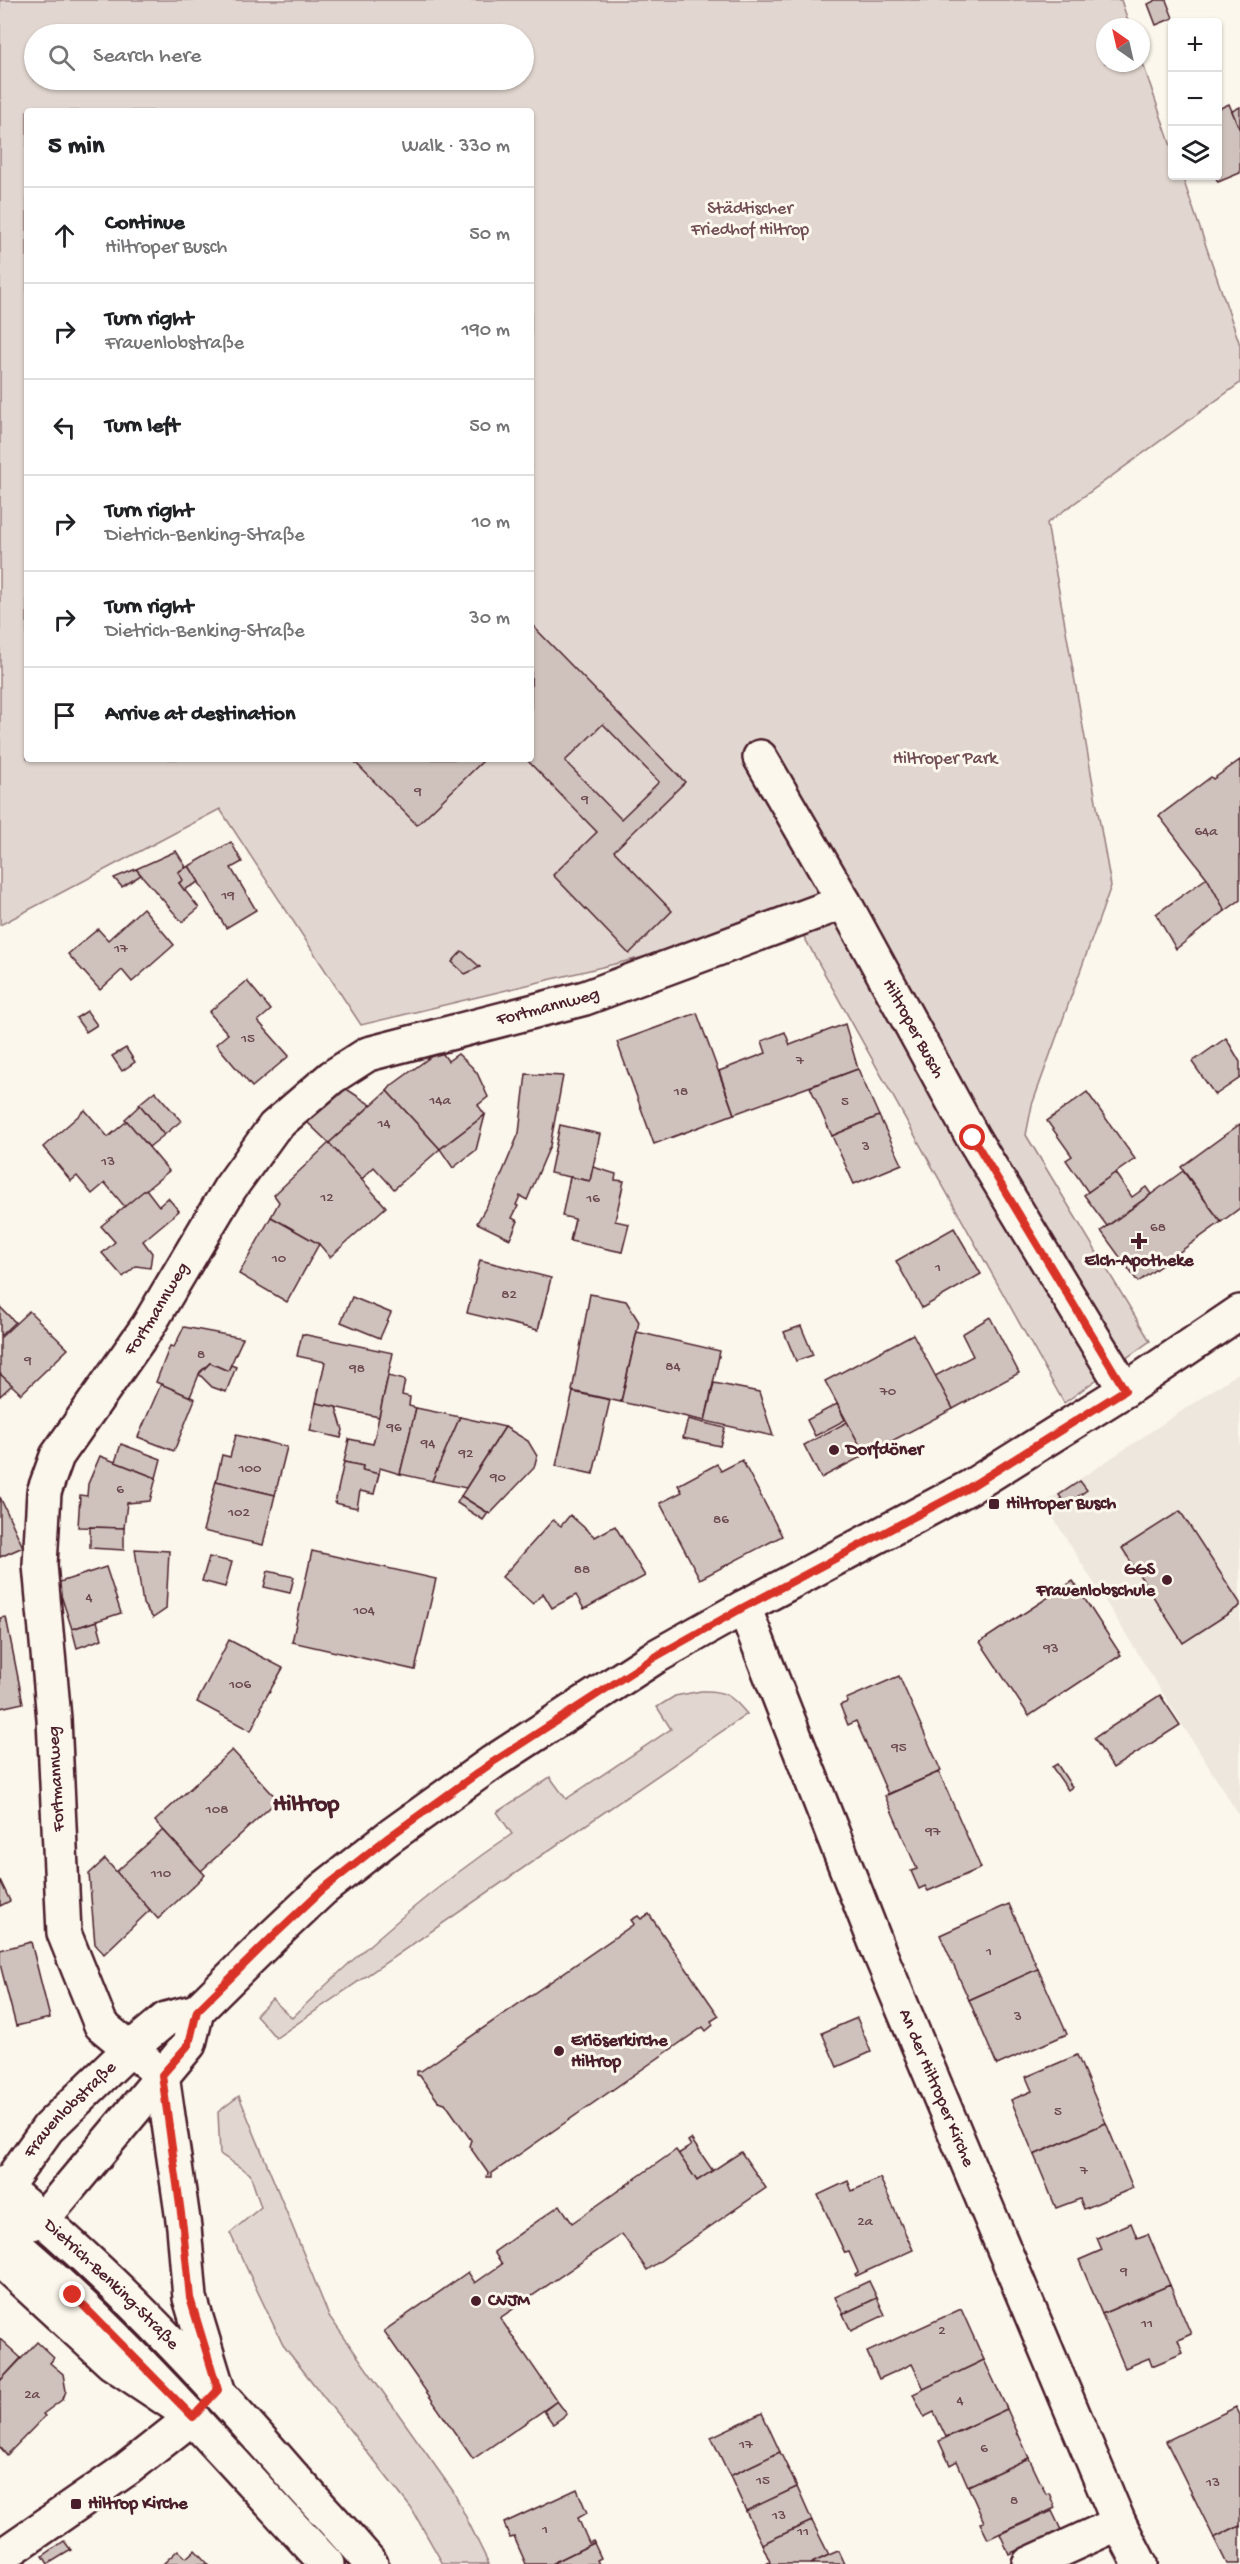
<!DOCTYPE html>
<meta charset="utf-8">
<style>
:root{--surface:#fff;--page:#f2f2f2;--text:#202124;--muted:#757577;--line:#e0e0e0}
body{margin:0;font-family:"Gochi Hand",sans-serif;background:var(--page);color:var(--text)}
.controls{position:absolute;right:18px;top:18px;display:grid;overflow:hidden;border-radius:6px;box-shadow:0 2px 4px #0004}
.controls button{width:54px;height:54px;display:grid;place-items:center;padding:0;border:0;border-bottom:2px solid var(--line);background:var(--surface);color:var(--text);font:30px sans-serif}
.compass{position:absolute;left:1096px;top:18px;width:54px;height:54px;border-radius:50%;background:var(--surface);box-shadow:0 2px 4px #0004;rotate:326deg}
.stop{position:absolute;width:18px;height:18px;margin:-14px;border:4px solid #d93025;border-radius:50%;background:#fff}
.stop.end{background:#d93025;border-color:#fff;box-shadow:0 2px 6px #0008}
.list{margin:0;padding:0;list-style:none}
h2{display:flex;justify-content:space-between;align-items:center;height:78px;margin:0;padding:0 24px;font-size:26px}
h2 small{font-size:20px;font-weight:400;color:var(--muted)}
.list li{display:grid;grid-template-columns:39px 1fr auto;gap:18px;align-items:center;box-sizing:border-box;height:96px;padding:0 24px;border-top:2px solid var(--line)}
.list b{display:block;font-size:22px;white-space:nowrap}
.list p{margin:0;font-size:20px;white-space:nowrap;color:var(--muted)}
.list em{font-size:20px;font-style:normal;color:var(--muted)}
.icon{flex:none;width:33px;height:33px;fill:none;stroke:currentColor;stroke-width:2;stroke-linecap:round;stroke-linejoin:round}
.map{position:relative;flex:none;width:1240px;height:2564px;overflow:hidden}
.search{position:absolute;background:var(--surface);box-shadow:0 2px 4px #0004;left:24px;top:24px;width:510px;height:66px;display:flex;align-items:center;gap:15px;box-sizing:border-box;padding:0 21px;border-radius:33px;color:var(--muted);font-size:22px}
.panel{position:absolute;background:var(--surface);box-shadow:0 2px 4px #0004;left:24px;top:108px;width:510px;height:654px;border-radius:6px}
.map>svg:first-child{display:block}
.built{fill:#eee7de}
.green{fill:#e2d7d0;stroke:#967b7e;stroke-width:1.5;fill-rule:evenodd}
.building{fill:#cfc2bc;stroke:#4a1f2b;stroke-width:1.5;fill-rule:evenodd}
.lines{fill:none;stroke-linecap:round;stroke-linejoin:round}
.minor-casing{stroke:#4a1f2b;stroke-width:38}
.major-casing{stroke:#4a1f2b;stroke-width:38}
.minor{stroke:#fbf7ec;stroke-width:33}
.major{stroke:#fbf7ec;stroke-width:33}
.route{stroke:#d93025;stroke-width:8}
.poi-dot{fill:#4a1f2b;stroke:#fbf7ec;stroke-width:2}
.labels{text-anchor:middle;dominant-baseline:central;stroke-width:6;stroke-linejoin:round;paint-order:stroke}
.number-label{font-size:15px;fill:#6b484f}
.park-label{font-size:18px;fill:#704d54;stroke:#fbf7ec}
.street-label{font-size:18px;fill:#4a1f2b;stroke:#fbf7ec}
.poi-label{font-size:18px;font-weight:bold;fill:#4a1f2b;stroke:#fbf7ec;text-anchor:start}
.district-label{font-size:24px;font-weight:bold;fill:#4a1f2b;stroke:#fbf7ec}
</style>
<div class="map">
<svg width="1240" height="2564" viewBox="0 0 1240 2564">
<rect width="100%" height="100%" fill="#fbf7ec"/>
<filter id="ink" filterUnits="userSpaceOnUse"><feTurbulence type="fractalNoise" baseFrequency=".0167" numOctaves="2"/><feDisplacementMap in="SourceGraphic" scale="12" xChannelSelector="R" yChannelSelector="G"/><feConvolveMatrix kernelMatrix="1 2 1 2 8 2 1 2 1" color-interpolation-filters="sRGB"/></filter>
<g filter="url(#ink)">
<path class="built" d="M1240,1372V1817L1044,1503Z"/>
<g class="green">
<path d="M0,0H1121L1130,27H1105V63H1141V58L1172,149V176H1182L1240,345V383L1047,523L1111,886L1032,1105L1026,1135L1150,1341L1064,1403L789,910L673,950L361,1025L220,809L0,925ZM34,34H524V80H34ZM27,111H531V759H27Z"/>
<path d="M701,1691C725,1690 732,1696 747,1714L276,2038L256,2015L272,1999L292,2018C360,1950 432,1888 512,1834L497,1812L550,1777L566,1799L671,1729L657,1707L675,1696Z"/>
<path d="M239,2096L329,2316L453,2491L489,2564H443L411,2508L283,2345L230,2233L261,2207L250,2174L220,2154L218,2112Z"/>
</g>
<g class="building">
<path d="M1156,0H1166L1173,18L1156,25L1148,4Z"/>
<path d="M1229,104L1240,130V173L1218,182L1215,176H1218V109Z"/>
<path d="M1240,107V130L1232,111Z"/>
<path d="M533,626L685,782L614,851L672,911L629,954L553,875L597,832L526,759H531V628ZM603,724L659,782L621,819L565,761Z"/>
<path d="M352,759H485L417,825Z"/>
<path d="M1240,760V900L1225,911L1207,878L1159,816L1211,777L1213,779Z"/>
<path d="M231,842L242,862L231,868L256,910L226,928L189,866Z"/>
<path d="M176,851L186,867L178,872L183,880L179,883L199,908L182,922L136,869Z"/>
<path d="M189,866L199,882L184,890L179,883L183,880L178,872Z"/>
<path d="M136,869L141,875L122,887L114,878Z"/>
<path d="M1207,878L1225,911L1176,949L1156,914Z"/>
<path d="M143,908L174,945L132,982L122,970L100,990L68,954L98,929L108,940Z"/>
<path d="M462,951L480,967L465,974L452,962Z"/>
<path d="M247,981L271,1010L258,1021L289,1056L252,1087L216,1044L228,1034L209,1012Z"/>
<path d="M87,1011L97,1025L86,1032L76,1018Z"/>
<path d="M697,1013L734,1114L654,1144L617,1042Z"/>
<path d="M845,1024L858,1069L734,1114L719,1071L766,1053L762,1041L785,1032L790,1045Z"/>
<path d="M1226,1038L1240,1062V1078L1215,1095L1192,1062Z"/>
<path d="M126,1048L135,1062L122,1071L112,1056Z"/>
<path d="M440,1050L448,1061L458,1054L471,1066L477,1073L488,1097L478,1105L485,1115L440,1149L387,1091L392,1085Z"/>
<path d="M858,1069L879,1116L832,1136L810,1087Z"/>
<path d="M526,1074L563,1076L550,1146L527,1200L520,1196L516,1205L518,1206L512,1218L518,1221L510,1239L477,1223L493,1195L519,1133Z"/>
<path d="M345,1088L371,1105L329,1143L306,1121Z"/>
<path d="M155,1091L181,1121L164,1135L139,1104Z"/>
<path d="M387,1091L440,1149L394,1189L374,1167L361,1180L329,1143Z"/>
<path d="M1087,1092L1135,1159L1088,1192L1066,1160L1072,1156L1047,1121Z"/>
<path d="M140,1105L164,1135L149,1147L125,1119Z"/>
<path d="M85,1110L108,1137L127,1121L169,1171L125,1207L105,1183L92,1194L77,1176L71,1181L43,1147Z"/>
<path d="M485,1115L476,1150L453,1168L440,1149Z"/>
<path d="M879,1116L902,1164L854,1184L832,1136Z"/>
<path d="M1240,1124V1208L1221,1222L1181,1167Z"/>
<path d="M560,1125L600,1134L590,1181L550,1173Z"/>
<path d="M329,1143L386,1207L330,1257L319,1244L271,1217L279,1202L274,1195Z"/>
<path d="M593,1167L616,1174L615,1180L624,1181L615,1221L629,1224L622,1252L570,1241L575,1219L562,1216L570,1177L590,1181Z"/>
<path d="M1183,1171L1221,1222L1138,1282L1101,1231Z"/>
<path d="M1115,1173L1132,1197L1146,1187L1151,1194L1107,1226L1084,1195Z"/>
<path d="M146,1189L159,1206L168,1198L179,1211L143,1241L152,1253L150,1268L136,1266L123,1277L102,1253L115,1242L101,1226Z"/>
<path d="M271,1217L319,1244L287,1302L239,1274Z"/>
<path d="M954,1228L981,1274L922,1308L896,1261Z"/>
<path d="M480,1260L551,1278L538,1330L467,1313Z"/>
<path d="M590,1294L626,1301L639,1322L621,1402L572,1391Z"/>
<path d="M352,1297L391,1313L380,1338L341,1322Z"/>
<path d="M0,1307L15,1322L0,1336Z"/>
<path d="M29,1311L68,1349L21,1394L0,1374V1338Z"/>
<path d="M990,1317L1019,1373L953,1409L935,1376L973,1356L962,1334Z"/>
<path d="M801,1326L813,1355L796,1361L784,1332Z"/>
<path d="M184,1327L243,1338L228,1371L210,1363L200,1372L190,1397L156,1382L170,1346L174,1347Z"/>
<path d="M637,1332L720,1351L705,1421L621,1402Z"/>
<path d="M302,1334L393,1353L379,1417L316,1403L325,1362L297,1356Z"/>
<path d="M913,1334L953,1409L865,1455L825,1381Z"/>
<path d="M210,1363L228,1371L231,1365L236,1367L226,1392L212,1387L199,1374Z"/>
<path d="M0,1374L12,1385L0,1396Z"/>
<path d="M388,1376L405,1380L402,1395L410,1397L409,1406L416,1408L400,1474L380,1468L379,1474L362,1470L363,1466L344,1462L349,1439L373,1444Z"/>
<path d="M714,1383L759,1392L773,1436L705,1421Z"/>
<path d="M161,1384L195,1399L174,1451L138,1437Z"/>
<path d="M573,1392L610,1400L593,1474L556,1466Z"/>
<path d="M316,1403L336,1407L343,1430L341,1438L310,1431Z"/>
<path d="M837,1404L845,1420L815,1436L807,1420Z"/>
<path d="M416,1408L460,1417L432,1481L400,1474Z"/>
<path d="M460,1417L505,1427L466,1488L432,1481Z"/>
<path d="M688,1419L725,1428L720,1446L683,1438Z"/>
<path d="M847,1422L865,1455L821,1478L804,1445Z"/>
<path d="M505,1427L528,1441L537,1456L534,1468L490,1514L461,1496Z"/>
<path d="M236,1435L287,1447L275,1495L216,1481L222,1455L230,1457Z"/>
<path d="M121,1444L161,1459L156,1478L115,1462Z"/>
<path d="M100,1456L156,1478L150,1501L127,1503L124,1528L78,1527L80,1495L87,1496L88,1484Z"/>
<path d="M742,1460L782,1536L700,1579L660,1503L682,1492L678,1485L717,1464L721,1471Z"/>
<path d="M344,1462L363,1466L362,1470L379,1474L374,1494L360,1491L357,1508L335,1503Z"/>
<path d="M216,1481L275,1495L263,1545L203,1531Z"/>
<path d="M1080,1481L1087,1490L1066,1505L1059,1495Z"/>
<path d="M461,1496L488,1513L483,1520L457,1503Z"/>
<path d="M0,1497L23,1547L0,1557Z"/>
<path d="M1180,1511L1240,1603V1606L1183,1643L1122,1548Z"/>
<path d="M570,1515L595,1537L615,1526L645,1576L584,1609L576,1595L552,1608L543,1593L533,1604L502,1577L553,1520L561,1526Z"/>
<path d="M90,1527L124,1528V1550L90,1548Z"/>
<path d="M135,1549L169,1551L166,1609L153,1618L143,1604Z"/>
<path d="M312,1551L436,1579L415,1670L292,1642Z"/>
<path d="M209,1557L232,1562L225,1587L202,1581Z"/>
<path d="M106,1567L121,1613L72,1629L57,1583Z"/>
<path d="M268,1571L294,1577L290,1593L264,1587Z"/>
<path d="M1073,1581L1121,1655L1029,1716L980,1642Z"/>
<path d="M6,1617L23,1703L0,1708V1618Z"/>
<path d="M97,1621L102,1639L77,1648L72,1629Z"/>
<path d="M229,1640L283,1668L261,1706L262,1708L251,1731L197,1702Z"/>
<path d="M899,1676L941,1771L888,1794L856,1721L848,1725L840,1705L848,1702L846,1699Z"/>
<path d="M1160,1695L1180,1725L1113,1768L1094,1738Z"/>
<path d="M232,1750L278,1800L201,1871L155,1821Z"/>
<path d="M1057,1764L1072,1787L1068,1790L1052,1767Z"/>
<path d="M939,1772L981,1868L928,1891L925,1886L919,1889L911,1871L917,1869L885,1796Z"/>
<path d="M163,1830L205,1875L158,1919L116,1872Z"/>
<path d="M105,1859L150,1910L104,1954L95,1944L89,1874Z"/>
<path d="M0,1880L10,1901L0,1906Z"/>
<path d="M1009,1904L1038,1969L969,2000L940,1935Z"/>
<path d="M649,1914L719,2016L711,2021L713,2025L706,2031L703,2027L491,2174V2177H487L488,2173L469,2146L471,2140L445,2103L438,2101L420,2076L417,2075V2071H421L634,1924L631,1920L638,1916L641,1919Z"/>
<path d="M31,1942L50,2018L16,2026L0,1964V1950Z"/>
<path d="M1038,1969L1067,2034L997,2065L969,2000Z"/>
<path d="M857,2018L871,2052L837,2067L822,2033Z"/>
<path d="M1077,2055L1106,2123L1034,2155L1011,2100L1032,2091L1026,2077Z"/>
<path d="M1106,2123L1133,2188L1084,2209L1080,2199L1056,2208L1034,2155Z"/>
<path d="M691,2139L713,2171L697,2181L678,2154L691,2146L688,2141Z"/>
<path d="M676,2150L697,2181L741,2152L766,2188L647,2270L622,2234L500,2318L557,2401L473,2459L384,2331L468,2272L475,2283L502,2264L494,2252L560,2205L572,2223Z"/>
<path d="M880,2178L913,2250L856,2276L855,2274L858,2272L849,2252L845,2253L818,2195L848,2181L852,2191Z"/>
<path d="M1131,2223L1137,2238L1148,2234L1170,2285L1102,2314L1079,2260L1102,2250L1097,2238Z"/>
<path d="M869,2281L877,2298L843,2314L835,2297Z"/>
<path d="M1170,2285L1191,2334L1178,2340L1183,2353L1152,2366L1149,2358L1125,2368L1102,2314Z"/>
<path d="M877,2298L885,2315L851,2331L843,2314Z"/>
<path d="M961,2309L984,2360L924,2389L912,2364L879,2379L867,2352Z"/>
<path d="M0,2339L21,2358L0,2381Z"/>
<path d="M37,2342L54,2358L50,2363L63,2374L66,2391L63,2399L43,2414L45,2416L7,2455L0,2447V2381Z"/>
<path d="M984,2360L1007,2409L946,2437L934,2412L924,2417L913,2394Z"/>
<path d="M557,2401L567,2414L553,2424L544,2411Z"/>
<path d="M1236,2407L1240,2415V2525L1214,2538L1166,2441Z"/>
<path d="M1007,2409L1029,2458L968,2486L957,2461L950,2465L939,2441Z"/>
<path d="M762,2413L780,2452L730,2476L711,2437Z"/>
<path d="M780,2452L797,2487L746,2511L730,2476Z"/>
<path d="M1029,2458L1046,2494L1049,2493L1055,2508L988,2539L980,2523L984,2522L968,2486Z"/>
<path d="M797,2487L812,2521L762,2544L746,2511Z"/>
<path d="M577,2489L587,2513L578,2518L589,2543L593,2541L594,2543L551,2564H526L514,2537L510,2538L504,2523Z"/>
<path d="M1052,2511L1061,2530L1009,2554L1000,2534Z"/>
<path d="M812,2521L829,2555L810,2564H766L770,2562L762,2544Z"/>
<path d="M1240,2525V2564H1227L1214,2538Z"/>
<path d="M64,2541L71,2550L48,2564L43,2556Z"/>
<path d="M594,2543L601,2558L597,2560L599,2564H551Z"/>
<path d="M178,2550L186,2558L195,2550L208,2564H163Z"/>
<path d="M838,2551L844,2564H810L829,2555Z"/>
</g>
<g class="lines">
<defs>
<g id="minor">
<path id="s1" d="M760,757L844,902L973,1138L1125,1390"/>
<path id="s2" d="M744,1607L880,1954L1119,2523L1140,2564"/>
<path id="s3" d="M162,2075L101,2025L64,1933L54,1719L40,1565L44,1492L57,1456L148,1326L230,1188L274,1127L332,1077L368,1054L585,998L844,902"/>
<path d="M162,2075L184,2227L190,2298L218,2390"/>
<path d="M1,2233L43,2219L189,2044L197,2011L271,1938L323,1889L389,1837L493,1762L655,1657L744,1607L970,1487L1125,1390L1240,1312"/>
<path id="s4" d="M0,2557L127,2469L193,2417L112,2363L1,2261L5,2188L48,2128L130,2049L166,2019L197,2011"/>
<path d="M1029,2564L1119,2523"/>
</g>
<g id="major">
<path id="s5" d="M0,2184C106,2269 200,2370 289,2472C316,2503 345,2532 371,2564"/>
<path d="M0,2232C120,2331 221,2451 327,2564"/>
</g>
</defs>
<use href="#minor" class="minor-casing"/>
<use href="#major" class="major-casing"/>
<use href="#minor" class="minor"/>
<use href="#major" class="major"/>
</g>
</g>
<g class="lines" filter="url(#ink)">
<path class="route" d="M73,2295L193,2417L218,2390L190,2298L183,2228L162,2075L189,2044L197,2011L271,1938L323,1889L389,1837L493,1762L655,1657L744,1607L970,1487L1125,1390L973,1138"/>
</g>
<g class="poi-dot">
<path d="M1136 1232h6v6h6v6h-6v6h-6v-6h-6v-6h6z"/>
<circle cx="834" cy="1450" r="6"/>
<rect x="988" y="1498" width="12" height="12" rx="3"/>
<circle cx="1167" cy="1580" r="6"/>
<circle cx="559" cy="2051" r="6"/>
<circle cx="476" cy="2301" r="6"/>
<rect x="70" y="2498" width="12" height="12" rx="3"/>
</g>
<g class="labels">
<g class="number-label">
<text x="418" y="792">9</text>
<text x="585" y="800">9</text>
<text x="1206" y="832">64a</text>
<text x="228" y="896">19</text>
<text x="121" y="949">17</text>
<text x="248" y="1039">15</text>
<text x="800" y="1061">7</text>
<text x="681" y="1092">18</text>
<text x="440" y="1101">14a</text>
<text x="845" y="1102">5</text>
<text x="384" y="1124">14</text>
<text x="866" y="1147">3</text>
<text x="108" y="1162">13</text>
<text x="327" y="1198">12</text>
<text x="593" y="1199">16</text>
<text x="1158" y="1228">68</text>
<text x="279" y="1259">10</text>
<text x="938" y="1268">1</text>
<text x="509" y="1295">82</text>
<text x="201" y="1355">8</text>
<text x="28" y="1361">9</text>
<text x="673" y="1367">84</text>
<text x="357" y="1369">98</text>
<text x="888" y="1392">70</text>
<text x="394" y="1428">96</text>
<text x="428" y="1444">94</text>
<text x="466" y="1454">92</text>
<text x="250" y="1469">100</text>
<text x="498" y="1478">90</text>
<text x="120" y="1490">6</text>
<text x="239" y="1513">102</text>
<text x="721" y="1520">86</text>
<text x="582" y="1570">88</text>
<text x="89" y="1598">4</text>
<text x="364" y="1611">104</text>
<text x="1051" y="1649">93</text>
<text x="240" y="1685">106</text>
<text x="899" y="1748">95</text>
<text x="217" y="1810">108</text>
<text x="933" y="1832">97</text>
<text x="161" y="1874">110</text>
<text x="989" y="1952">1</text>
<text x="1018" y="2017">3</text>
<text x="1058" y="2112">5</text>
<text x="1084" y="2171">7</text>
<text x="865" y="2222">2a</text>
<text x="1124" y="2272">9</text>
<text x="1147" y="2324">11</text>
<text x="942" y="2331">2</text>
<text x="32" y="2395">2a</text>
<text x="960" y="2401">4</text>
<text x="746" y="2445">17</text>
<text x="984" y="2449">6</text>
<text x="763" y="2481">15</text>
<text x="1213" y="2483">13</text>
<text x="1014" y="2501">8</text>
<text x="779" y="2516">13</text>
<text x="545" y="2530">1</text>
<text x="803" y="2532">11</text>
</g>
<g class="park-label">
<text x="750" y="209">Städtischer<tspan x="750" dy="21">Friedhof Hiltrop</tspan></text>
<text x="945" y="759">Hiltroper Park</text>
</g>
<g class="street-label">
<text stroke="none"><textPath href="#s3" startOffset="1358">Fortmannweg</textPath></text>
<text stroke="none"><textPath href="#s1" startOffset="312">Hiltroper Busch</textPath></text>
<text stroke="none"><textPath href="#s3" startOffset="836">Fortmannweg</textPath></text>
<text transform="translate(57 1779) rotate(-93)">Fortmannweg</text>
<text stroke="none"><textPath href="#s2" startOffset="518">An der Hiltroper Kirche</textPath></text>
<text stroke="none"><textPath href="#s4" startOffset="662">Frauenlobstraße</textPath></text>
<text stroke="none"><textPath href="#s5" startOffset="150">Dietrich-Benking-Straße</textPath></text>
</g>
<g class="poi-label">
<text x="1139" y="1261" text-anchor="middle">Elch-Apotheke</text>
<text x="846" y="1450">Dorfdöner</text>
<text x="1006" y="1504">Hiltroper Busch</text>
<text x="1155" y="1570" text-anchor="end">GGS<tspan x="1155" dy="21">Frauenlobschule</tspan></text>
<text x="571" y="2041">Erlöserkirche<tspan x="571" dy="21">Hiltrop</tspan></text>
<text x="488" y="2301">CVJM</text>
<text x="88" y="2504">Hiltrop Kirche</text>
</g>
<g class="district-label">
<text x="306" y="1805">Hiltrop</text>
</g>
</g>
</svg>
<div class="controls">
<button>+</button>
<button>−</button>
<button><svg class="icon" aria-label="layers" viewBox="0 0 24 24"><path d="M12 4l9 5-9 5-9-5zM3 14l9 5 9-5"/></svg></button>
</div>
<svg class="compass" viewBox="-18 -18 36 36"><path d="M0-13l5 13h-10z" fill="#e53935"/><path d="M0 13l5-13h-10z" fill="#757577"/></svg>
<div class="stop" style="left:973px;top:1138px"></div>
<div class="stop end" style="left:73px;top:2295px"></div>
<div class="search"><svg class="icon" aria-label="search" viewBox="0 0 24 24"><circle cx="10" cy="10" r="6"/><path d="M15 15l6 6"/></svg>Search here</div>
<section class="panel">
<h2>5 min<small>Walk · 330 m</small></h2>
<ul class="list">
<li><svg class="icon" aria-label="ahead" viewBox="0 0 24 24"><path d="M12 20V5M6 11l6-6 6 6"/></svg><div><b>Continue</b><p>Hiltroper Busch</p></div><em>50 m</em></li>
<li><svg class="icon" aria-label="right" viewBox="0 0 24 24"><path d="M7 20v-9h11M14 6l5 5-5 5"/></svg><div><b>Turn right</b><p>Frauenlobstraße</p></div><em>190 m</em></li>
<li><svg class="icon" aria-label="left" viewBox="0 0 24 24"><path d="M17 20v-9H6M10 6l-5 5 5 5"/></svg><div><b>Turn left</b></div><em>50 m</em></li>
<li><svg class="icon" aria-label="right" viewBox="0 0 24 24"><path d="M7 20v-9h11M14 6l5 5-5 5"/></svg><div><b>Turn right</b><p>Dietrich-Benking-Straße</p></div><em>10 m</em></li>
<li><svg class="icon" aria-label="right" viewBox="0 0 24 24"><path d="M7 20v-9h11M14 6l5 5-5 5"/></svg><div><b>Turn right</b><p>Dietrich-Benking-Straße</p></div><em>30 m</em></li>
<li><svg class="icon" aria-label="arrive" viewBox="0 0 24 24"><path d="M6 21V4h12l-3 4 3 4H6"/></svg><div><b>Arrive at destination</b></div></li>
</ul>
</section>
</div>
